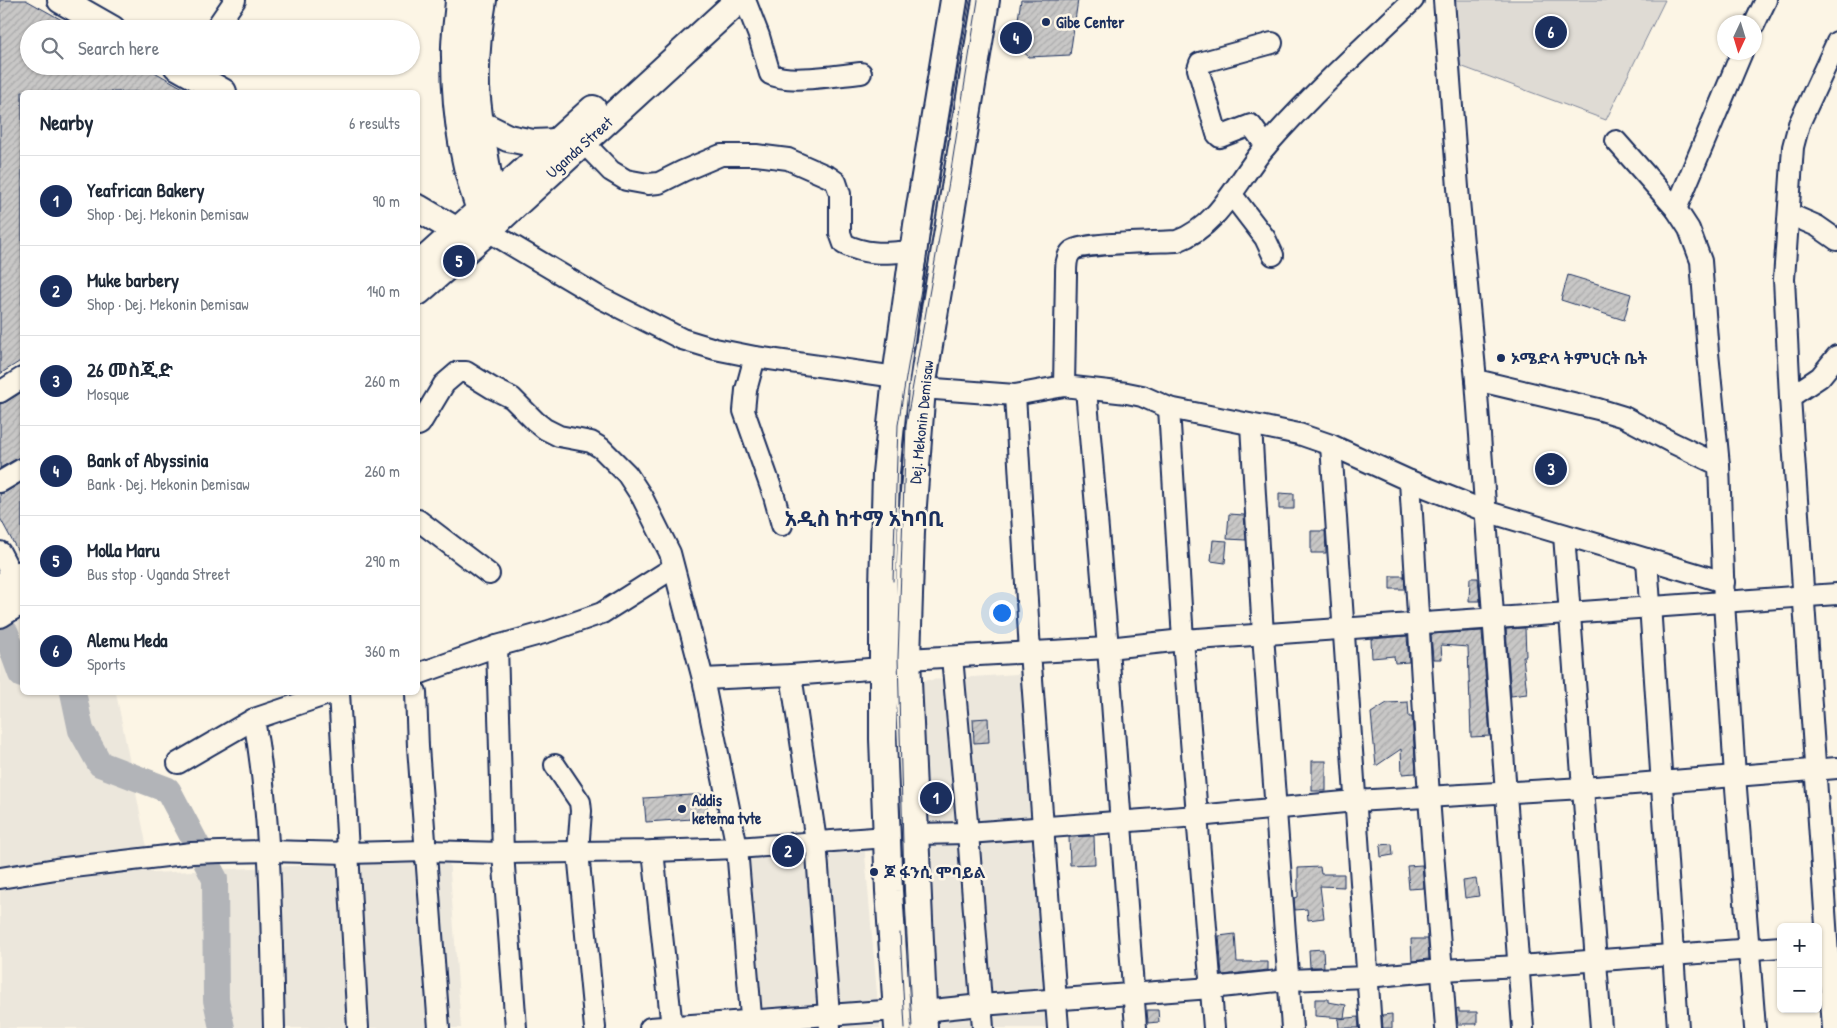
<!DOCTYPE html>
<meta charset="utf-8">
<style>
:root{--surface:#fff;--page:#f6f6f7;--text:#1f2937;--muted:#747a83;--line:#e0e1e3;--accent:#1b2f5e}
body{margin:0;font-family:"Patrick Hand","Noto Sans Ethiopic",sans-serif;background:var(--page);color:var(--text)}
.controls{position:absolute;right:15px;bottom:15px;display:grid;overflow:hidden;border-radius:8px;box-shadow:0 1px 4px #0004}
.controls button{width:45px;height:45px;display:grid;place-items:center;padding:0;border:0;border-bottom:1px solid var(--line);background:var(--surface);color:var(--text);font:25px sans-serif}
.compass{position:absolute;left:1717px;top:15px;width:45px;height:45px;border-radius:50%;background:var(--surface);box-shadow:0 1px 4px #0004;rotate:184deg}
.you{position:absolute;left:1001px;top:612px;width:18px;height:18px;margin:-12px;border:4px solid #fff;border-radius:50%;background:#1a73e8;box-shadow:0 0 0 8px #1a73e833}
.badge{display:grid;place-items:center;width:32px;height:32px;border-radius:50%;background:var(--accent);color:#fff;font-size:16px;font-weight:700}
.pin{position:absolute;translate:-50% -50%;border:2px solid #fff;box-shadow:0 1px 5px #0006}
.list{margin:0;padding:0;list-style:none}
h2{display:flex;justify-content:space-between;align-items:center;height:65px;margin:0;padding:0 20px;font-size:21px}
h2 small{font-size:16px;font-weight:400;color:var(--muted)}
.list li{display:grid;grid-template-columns:32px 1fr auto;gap:15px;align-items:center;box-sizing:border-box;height:90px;padding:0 20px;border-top:1px solid var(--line)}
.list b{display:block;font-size:19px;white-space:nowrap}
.list p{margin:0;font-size:16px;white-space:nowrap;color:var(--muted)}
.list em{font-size:16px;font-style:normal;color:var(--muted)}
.icon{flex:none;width:28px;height:28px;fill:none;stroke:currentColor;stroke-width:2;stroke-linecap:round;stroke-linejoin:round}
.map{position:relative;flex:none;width:1837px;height:1028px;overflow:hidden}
.search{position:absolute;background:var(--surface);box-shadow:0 1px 4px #0004;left:20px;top:20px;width:400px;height:55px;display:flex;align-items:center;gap:12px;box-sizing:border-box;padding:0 18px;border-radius:28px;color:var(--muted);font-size:19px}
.panel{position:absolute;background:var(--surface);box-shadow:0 1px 4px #0004;left:20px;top:90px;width:400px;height:605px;border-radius:8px}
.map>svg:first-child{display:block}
.built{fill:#ece7dc}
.green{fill:#dfdbd4;stroke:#7d8599}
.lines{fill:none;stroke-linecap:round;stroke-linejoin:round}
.river{stroke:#b2b4b8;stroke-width:26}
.building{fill:url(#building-hatch);stroke:#1b2f5e}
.minor-casing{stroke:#1b2f5e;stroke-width:24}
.major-casing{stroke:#1b2f5e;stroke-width:30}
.minor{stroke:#fcf5e5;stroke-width:20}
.major{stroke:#fcf5e5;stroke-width:26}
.tram{stroke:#1b2f5e;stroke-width:1}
.poi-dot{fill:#1b2f5e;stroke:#fcf5e5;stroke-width:2}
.labels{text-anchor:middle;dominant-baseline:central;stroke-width:5;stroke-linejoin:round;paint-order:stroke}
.poi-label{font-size:16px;font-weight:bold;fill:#1b2f5e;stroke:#fcf5e5;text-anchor:start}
.street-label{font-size:16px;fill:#1b2f5e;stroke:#fcf5e5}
.district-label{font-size:21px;font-weight:bold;fill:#1b2f5e;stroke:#fcf5e5}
</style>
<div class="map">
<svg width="1837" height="1028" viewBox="0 0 1837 1028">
<defs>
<pattern id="building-hatch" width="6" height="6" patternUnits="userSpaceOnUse" patternTransform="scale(1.25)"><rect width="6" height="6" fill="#c8c7c6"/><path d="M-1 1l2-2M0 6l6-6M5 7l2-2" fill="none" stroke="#ababac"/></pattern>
</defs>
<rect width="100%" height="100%" fill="#fcf5e5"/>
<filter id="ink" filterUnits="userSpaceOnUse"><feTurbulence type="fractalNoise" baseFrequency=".02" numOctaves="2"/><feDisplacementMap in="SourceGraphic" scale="10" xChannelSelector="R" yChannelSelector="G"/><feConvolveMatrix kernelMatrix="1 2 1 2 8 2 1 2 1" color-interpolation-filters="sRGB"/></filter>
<g filter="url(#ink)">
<g class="built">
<path d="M22,618V692L116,693L152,873L449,858L461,1028H0V631Z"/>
<path d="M1030,673L1059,1028H931L914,681Z"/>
<path d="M864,843L880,1028H756L743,844Z"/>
</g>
<path class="green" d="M1452,0H1665L1606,120L1455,64Z"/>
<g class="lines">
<g class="river">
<path d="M0,625L6,633L21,674L22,675"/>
<path d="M73,692L81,730L100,764L168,790L215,879L216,1000L222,1028"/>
</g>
</g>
<g class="building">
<path d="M0,0H26L78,29H29V66H144L190,92H22V360L0,374Z"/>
<path d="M1021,0H1078L1070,55L1029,57L1014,44Z"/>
<path d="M1568,275L1631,294L1624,320L1561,300Z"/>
<path d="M22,392V457L16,459L0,468V404L6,402Z"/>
<path d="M22,482V559L0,518V494L6,492Z"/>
<path d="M1279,493L1294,494V509H1279Z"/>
<path d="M1229,514L1244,515L1246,540L1227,539Z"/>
<path d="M1311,531H1325L1326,553H1311Z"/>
<path d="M1213,540L1227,541L1225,563L1211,561Z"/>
<path d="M1390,576H1404L1405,589H1390Z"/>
<path d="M1470,578H1478L1480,601H1469Z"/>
<path d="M1525,628L1526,656H1523L1527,694L1511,696L1506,629Z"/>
<path d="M1482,631L1490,736L1471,737L1468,647L1441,645L1442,659H1433L1431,634Z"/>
<path d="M1407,636L1409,662L1395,663L1394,656L1372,658L1371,639Z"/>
<path d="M1408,702L1409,717H1412L1416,773L1402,774L1401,749L1376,766L1371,713L1387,703Z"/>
<path d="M988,718L989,742L974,743L973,719Z"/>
<rect x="1312" y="761" width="14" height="30"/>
<path d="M707,794L708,818L646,822L644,798Z"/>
<path d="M1094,836L1095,864L1070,865L1069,837Z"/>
<path d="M1392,844L1393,855L1381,857L1380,845Z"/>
<path d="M1422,865L1424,888L1409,889L1407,866Z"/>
<path d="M1320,867L1321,874H1344V887L1320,886L1324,918L1308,920L1307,909L1295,910L1294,898L1298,897V868Z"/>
<path d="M1476,879L1479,896L1465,898L1463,881Z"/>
<path d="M1235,934L1237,962H1268V970L1222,975L1219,936Z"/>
<path d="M1411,939H1428L1429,959L1412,961Z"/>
<path d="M1323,949L1324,967H1310L1309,950Z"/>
<path d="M1315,999H1328V1002L1346,1005L1344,1018L1315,1016Z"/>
<path d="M1459,1008V1012H1477V1024H1458L1456,1009Z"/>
<path d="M1147,1010H1158L1159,1022L1148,1023Z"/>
<path d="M1392,1014V1028H1383L1382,1015Z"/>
<path d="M1358,1017L1359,1028H1339L1338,1019Z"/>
</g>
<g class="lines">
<defs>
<g id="minor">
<path d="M745,0L759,36L770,74C788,84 838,75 861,73"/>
<path d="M1444,0L1459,201L1476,380L1523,1028"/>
<path d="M1754,25L1766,0"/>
<path d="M215,29L235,0"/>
<path d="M1616,141L1676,209L1689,229L1701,261L1708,353L1719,465L1724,602L1735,776L1755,1028"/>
<path d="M583,142L611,171L626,180L648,184L659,183L683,171L721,155H756L788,159L829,177L836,182L840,194V233L844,244C868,256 888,253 913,251"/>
<path d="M1266,146L1251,125L1220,137L1217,134L1198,69L1200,63L1203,62L1272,43"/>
<path d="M1232,195L1265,238L1273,255"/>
<path d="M1676,209L1742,52"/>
<path d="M1789,214L1817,226L1837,240"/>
<path d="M488,231L601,298L682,339L715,349L755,357L896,377"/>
<path d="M755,357L746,390L744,411L774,496L782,525"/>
<path d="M1476,380L1598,409L1624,417L1673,443L1719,465"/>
<path d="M1064,386L1066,274C1066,267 1066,256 1072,251C1080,243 1161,242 1177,241C1221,225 1238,178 1267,145C1312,94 1363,47 1413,0"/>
<path d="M922,388L1015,395L1064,386L1127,393L1142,396L1169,408L1299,434L1331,445L1410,481L1485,511L1724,582"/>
<path d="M1086,389L1108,648L1136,1028"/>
<path d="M0,392L22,378"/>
<path d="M1015,395L1030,652L1058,1028"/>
<path d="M1790,397L1820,377L1837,356"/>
<path d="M1169,408L1183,640L1214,1028"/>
<path d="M418,425L420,424L444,384L458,372H466L492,388L512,398L535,421L545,429L559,436L591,442L601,448L627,474L642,497L670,553L703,679L737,848L752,1028"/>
<path d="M1251,425L1263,635L1292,1028"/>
<path d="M1331,445L1371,1028"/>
<path d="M1410,481L1429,797L1446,1028"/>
<path d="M0,482L22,469"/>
<path d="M418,520L489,574"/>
<path d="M1564,535L1601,1028"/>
<path d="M0,552L14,579"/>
<path d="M1647,559L1678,1028"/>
<path d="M497,646L503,853L516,1028"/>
<path d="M952,657L968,833L983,1028"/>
<path d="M907,659L1108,648L1183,640L1837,594"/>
<path d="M418,674L497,646L547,632L602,613L673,568"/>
<path d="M791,675L816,841L830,1028"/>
<path d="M703,679L791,675L882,668"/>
<path d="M339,692L358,1028"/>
<path d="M416,692L418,747L439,1028"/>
<path d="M254,719C272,821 271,925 274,1028"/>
<path d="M178,763L254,719L334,692"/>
<path d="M555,765L580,802L581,811L578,852L595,1028"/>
<path d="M914,834L968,833L1197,816L1355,801L1583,788L1837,768"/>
<path d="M653,851L672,1028"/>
<path d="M0,878L56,869L192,853L220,852L268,851L348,853L426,851L503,853L653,851L737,848L887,837"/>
<path d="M923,1011L981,1005L1211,988L1288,980L1367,977L1442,970L1519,966L1781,947"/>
<path d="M650,1028L897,1010"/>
<path d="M1833,1028L1790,397L1784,279L1793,147L1799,124L1837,42"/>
</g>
<g id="major">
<path d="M61,0L112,29"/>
<path d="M459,0C458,19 454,38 455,57C455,114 464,173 486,225"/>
<path d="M483,0C478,29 475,59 476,88C479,126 486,162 492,199"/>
<path d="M177,66L223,92"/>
<path d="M480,124L508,138L533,143L557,142"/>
<path d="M418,208L457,231"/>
<path d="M418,266L593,109"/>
<path d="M418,292L488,231L501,218L739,0"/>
<path d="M0,587L22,574"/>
<path d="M0,614L22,600"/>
<path d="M898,1028L889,891L883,739V587L886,473L896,377L917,225L954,0"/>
<path d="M924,1028L907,659L911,531L922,388L986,0"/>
</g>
</defs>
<use href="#minor" class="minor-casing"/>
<use href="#major" class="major-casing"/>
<use href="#minor" class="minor"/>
<use href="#major" class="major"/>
<g class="tram">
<path d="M893,581L898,425L970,0"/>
<path d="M900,933L905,1028"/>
<path d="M912,1028L904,881L898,658L906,425L950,176L978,0"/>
</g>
</g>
</g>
<g class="poi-dot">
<circle cx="1046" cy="22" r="5"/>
<circle cx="1501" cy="358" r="5"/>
<circle cx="682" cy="809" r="5"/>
<circle cx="874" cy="872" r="5"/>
</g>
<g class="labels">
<g class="poi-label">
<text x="1056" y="22">Gibe Center</text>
<text x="1511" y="358">ኦሜድላ ትምህርት ቤት</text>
<text x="692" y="800">Addis<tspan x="692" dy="18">ketema tvte</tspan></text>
<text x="884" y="872">ጆ ፋንሲ ሞባይል</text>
</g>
<g class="street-label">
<text transform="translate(579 147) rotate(-42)">Uganda Street</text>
<text transform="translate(921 422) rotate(-84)">Dej. Mekonin Demisaw</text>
</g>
<g class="district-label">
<text x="864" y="518">አዲስ ከተማ አካባቢ</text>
</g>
</g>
</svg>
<div class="controls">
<button>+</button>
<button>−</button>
</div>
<svg class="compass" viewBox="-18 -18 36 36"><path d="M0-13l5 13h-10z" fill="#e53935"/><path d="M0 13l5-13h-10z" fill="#747a83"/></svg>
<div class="you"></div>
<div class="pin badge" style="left:936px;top:798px">1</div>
<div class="pin badge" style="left:788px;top:851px">2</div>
<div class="pin badge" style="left:1551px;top:469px">3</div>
<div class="pin badge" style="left:1016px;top:38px">4</div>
<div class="pin badge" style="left:459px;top:261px">5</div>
<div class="pin badge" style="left:1551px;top:32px">6</div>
<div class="search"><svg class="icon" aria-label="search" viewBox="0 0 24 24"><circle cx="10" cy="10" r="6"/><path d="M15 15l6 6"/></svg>Search here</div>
<section class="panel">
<h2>Nearby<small>6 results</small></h2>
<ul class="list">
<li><span class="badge">1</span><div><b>Yeafrican Bakery</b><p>Shop · Dej. Mekonin Demisaw</p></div><em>90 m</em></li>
<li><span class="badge">2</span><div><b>Muke barbery</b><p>Shop · Dej. Mekonin Demisaw</p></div><em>140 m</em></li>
<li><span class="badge">3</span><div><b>26 መስጂድ</b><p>Mosque</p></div><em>260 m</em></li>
<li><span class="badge">4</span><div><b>Bank of Abyssinia</b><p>Bank · Dej. Mekonin Demisaw</p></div><em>260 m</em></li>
<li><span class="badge">5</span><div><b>Molla Maru</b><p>Bus stop · Uganda Street</p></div><em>290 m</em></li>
<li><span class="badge">6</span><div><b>Alemu Meda</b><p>Sports</p></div><em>360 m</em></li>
</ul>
</section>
</div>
